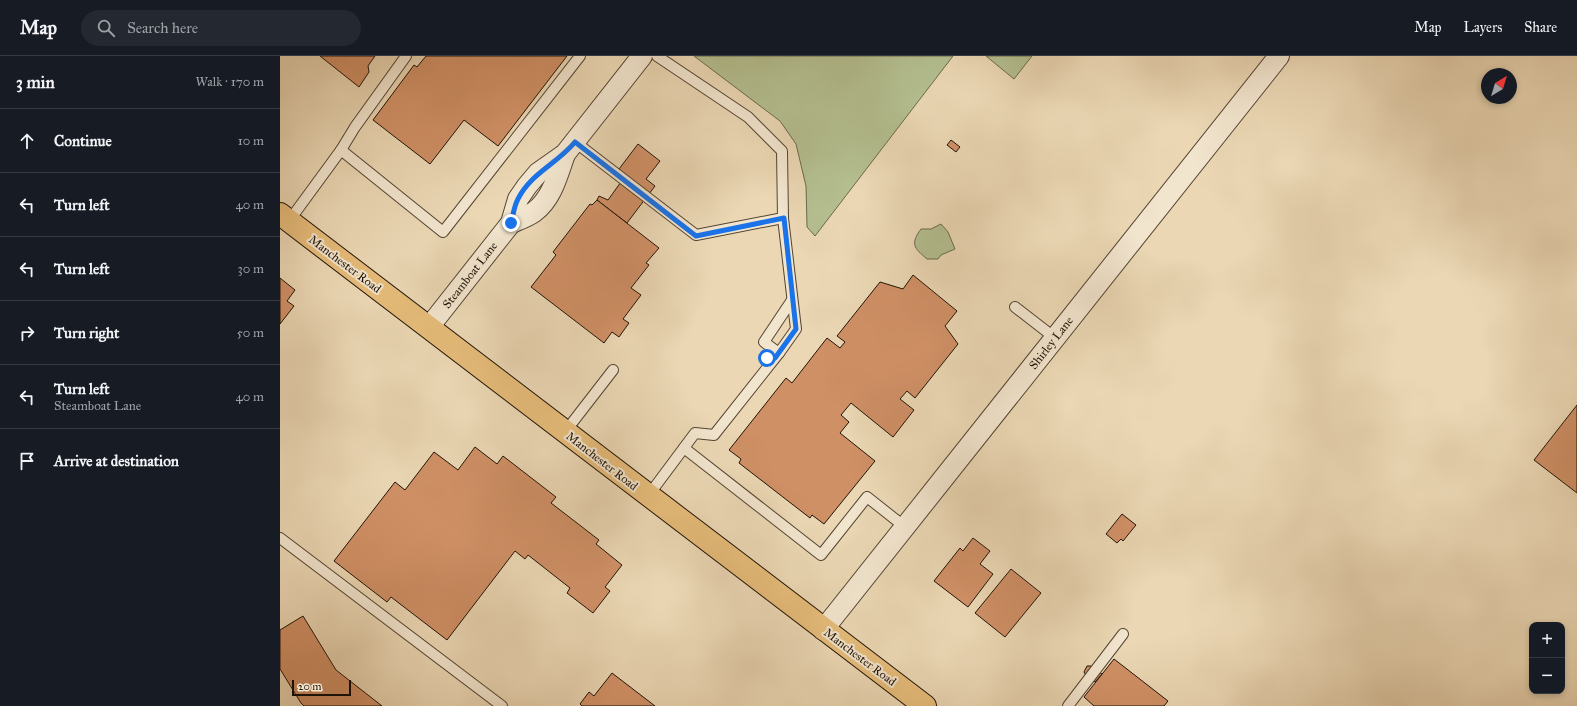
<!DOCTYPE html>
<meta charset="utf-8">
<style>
:root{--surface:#171b24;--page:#242831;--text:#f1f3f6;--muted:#9ea1a6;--line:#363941}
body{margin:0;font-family:"IM FELL Great Primer",serif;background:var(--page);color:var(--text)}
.controls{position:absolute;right:12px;bottom:12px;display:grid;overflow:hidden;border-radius:8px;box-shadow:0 2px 6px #0003}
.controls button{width:36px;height:36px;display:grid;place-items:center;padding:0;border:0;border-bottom:1px solid var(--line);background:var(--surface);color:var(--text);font:20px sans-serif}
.compass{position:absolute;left:1201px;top:12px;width:36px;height:36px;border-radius:50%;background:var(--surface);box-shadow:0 2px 6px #0003;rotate:38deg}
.scale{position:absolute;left:12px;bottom:10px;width:59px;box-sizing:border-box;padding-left:4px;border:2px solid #201307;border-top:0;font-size:11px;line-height:14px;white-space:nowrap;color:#201307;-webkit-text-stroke:3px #f2e5ce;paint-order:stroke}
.stop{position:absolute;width:12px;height:12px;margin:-9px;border:3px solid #1a73e8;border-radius:50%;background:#fff}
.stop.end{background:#1a73e8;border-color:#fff;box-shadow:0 1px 4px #0008}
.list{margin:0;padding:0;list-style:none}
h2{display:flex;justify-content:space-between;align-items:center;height:52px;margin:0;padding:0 16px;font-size:17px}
h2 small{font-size:13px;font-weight:400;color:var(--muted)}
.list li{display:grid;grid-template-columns:26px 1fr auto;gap:12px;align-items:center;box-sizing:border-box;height:64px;padding:0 16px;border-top:1px solid var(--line)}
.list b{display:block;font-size:15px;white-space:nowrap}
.list p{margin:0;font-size:13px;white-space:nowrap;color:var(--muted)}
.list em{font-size:13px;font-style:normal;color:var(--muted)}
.icon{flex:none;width:22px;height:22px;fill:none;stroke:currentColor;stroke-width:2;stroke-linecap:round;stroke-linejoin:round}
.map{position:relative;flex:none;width:1297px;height:650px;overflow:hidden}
header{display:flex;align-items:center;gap:24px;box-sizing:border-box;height:56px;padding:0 20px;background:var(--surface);border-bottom:1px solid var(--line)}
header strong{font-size:19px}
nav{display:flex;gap:22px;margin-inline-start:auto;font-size:14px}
.search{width:280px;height:36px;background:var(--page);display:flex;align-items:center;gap:10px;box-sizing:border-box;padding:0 14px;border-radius:22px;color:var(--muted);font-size:15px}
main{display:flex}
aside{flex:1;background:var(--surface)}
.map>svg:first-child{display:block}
.green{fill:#b4bf90;stroke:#6a694c}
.building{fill:#d09066;stroke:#201307}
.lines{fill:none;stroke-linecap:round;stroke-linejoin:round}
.lane-casing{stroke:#534432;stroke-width:12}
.street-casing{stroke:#534432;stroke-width:22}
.highway-casing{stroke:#201307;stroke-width:24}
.lane{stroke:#f2e5ce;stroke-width:10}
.street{stroke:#f2e5ce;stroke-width:20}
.highway{stroke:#e6bc7a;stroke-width:22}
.route{stroke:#1a73e8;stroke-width:5}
.labels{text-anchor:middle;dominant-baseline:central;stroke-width:4;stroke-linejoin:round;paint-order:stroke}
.street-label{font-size:12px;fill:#201307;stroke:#f2e5ce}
</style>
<header>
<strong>Map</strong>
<div class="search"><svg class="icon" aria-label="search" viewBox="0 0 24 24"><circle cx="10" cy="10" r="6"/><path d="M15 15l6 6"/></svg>Search here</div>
<nav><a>Map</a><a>Layers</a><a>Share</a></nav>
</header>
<main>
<aside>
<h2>3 min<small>Walk · 170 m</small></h2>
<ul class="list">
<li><svg class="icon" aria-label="ahead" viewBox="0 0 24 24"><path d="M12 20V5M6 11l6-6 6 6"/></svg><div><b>Continue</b></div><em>10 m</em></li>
<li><svg class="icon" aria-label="left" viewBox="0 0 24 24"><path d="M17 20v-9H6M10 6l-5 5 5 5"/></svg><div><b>Turn left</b></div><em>40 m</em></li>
<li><svg class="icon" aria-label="left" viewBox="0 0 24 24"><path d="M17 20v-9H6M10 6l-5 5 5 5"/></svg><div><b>Turn left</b></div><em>30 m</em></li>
<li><svg class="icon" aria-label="right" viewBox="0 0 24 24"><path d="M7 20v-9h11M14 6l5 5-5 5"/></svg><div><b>Turn right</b></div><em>50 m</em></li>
<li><svg class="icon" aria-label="left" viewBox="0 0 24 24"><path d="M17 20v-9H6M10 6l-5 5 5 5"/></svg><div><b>Turn left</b><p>Steamboat Lane</p></div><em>40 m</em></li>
<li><svg class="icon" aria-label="arrive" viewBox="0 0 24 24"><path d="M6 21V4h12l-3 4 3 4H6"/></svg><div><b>Arrive at destination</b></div></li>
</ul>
</aside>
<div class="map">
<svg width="1297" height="650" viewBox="0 0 1297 650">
<rect width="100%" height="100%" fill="#ebd7b4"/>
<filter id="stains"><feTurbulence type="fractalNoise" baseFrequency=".005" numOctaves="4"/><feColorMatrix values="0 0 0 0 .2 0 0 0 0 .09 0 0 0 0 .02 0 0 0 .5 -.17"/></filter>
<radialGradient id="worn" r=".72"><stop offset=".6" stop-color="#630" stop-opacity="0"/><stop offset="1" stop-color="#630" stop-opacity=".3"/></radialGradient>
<g class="green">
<path d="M414,0H673L535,180L527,171L526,130L516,88L500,65Z"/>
<path d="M706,0H752L734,23Z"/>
<path d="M661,168L668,176L675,193L661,199L658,203H647C634,192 630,188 641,173H651Z"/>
</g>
<g class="building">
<path d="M40,0H95L88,10L89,16L79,31Z"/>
<path d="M146,0H287L218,90L184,64L150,108L93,64L134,9L137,11Z"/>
<path d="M671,84L680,91L676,96L667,89Z"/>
<path d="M358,88L380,105L366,123L375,130L347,167L317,144L319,140L328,144L346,119L339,113Z"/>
<path d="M317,144L379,192L366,207L369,209L351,232L361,239L343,263L349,267L339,281L332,276L324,287L251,231L276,199L273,196L310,148L312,149Z"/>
<path d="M633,219L677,255L665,270L678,288L635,342L627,335L620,343L634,354L613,381L571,347L561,359L569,366L560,377L595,405L544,468L532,459L530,462L459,407L461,403L449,394L506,322L512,327L547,282L560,292L565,286L557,280L600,226L623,233Z"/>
<path d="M0,222L15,234L7,245L14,250L0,268Z"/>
<path d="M1297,349V437L1254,404Z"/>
<path d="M195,391L217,408L223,400L276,441L271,447L319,484L316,488L342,509L325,531L330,535L313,557L287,537L290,532L248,499L245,503L235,495L167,584L111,541L107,546L54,505L115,426L125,434L154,396L178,414Z"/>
<path d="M842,458L856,469L843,485L841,483L837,487L826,478Z"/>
<path d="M693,482L710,495L700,508L713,518L688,551L654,525L680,492L683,495Z"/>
<path d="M731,513L761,537L725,581L695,557Z"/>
<path d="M23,560L56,614L102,650H24L21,647L0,613V574Z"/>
<path d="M834,603L888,645L884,650H814L804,641Z"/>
<path d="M807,610H811L822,618L815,626L805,618L804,616Z"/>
<path d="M332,617L375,650H302L300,648L309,636L314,640Z"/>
</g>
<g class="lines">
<defs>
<g id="lane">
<path d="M377,0L468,61L502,95L503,162L516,273L499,297"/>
<path d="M295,86L416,179L503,162"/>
<path d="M61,94L163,176L300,0"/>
<path d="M9,165L61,94L75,71L126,0"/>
<path d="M735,251L775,282"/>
<path d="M285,376L333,314"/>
<path d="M404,392L541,499L587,441L625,471"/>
<path d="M368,440L415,377L434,379L499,297L484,286L512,244"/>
<path d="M0,482L222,650"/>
<path d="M788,650L843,578"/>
</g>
<g id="street">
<path d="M231,167C238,164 247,161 254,156C272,143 278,118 285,98"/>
<path d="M149,271L231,167L238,143L247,130L258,117L285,98L362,0"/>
<path d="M543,574L999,0"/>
</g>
<path id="highway" d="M0,158L645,650"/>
</defs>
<use href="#lane" class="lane-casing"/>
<use href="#street" class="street-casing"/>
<use href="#highway" class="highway-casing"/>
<use href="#lane" class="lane"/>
<use href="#street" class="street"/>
<use href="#highway" class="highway"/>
</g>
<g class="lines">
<path class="route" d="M231,167C233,160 234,150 238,143C250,118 278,107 295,86L416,180L504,162L516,273L495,302H487"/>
</g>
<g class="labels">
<g class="street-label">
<text transform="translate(65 208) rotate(37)">Manchester Road</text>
<text transform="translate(190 219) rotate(-52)">Steamboat Lane</text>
<text transform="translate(771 287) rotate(-52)">Shirley Lane</text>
<text transform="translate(322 405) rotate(38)">Manchester Road</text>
<text transform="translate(580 601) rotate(37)">Manchester Road</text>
</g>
</g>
<rect width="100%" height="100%" filter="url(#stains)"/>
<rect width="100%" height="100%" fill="url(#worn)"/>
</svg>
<div class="controls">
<button>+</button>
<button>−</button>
</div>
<svg class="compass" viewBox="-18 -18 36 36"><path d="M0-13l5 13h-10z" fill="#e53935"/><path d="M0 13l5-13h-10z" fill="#9ea1a6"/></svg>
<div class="scale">20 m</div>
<div class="stop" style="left:487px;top:302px"></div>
<div class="stop end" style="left:231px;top:167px"></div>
</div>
</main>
